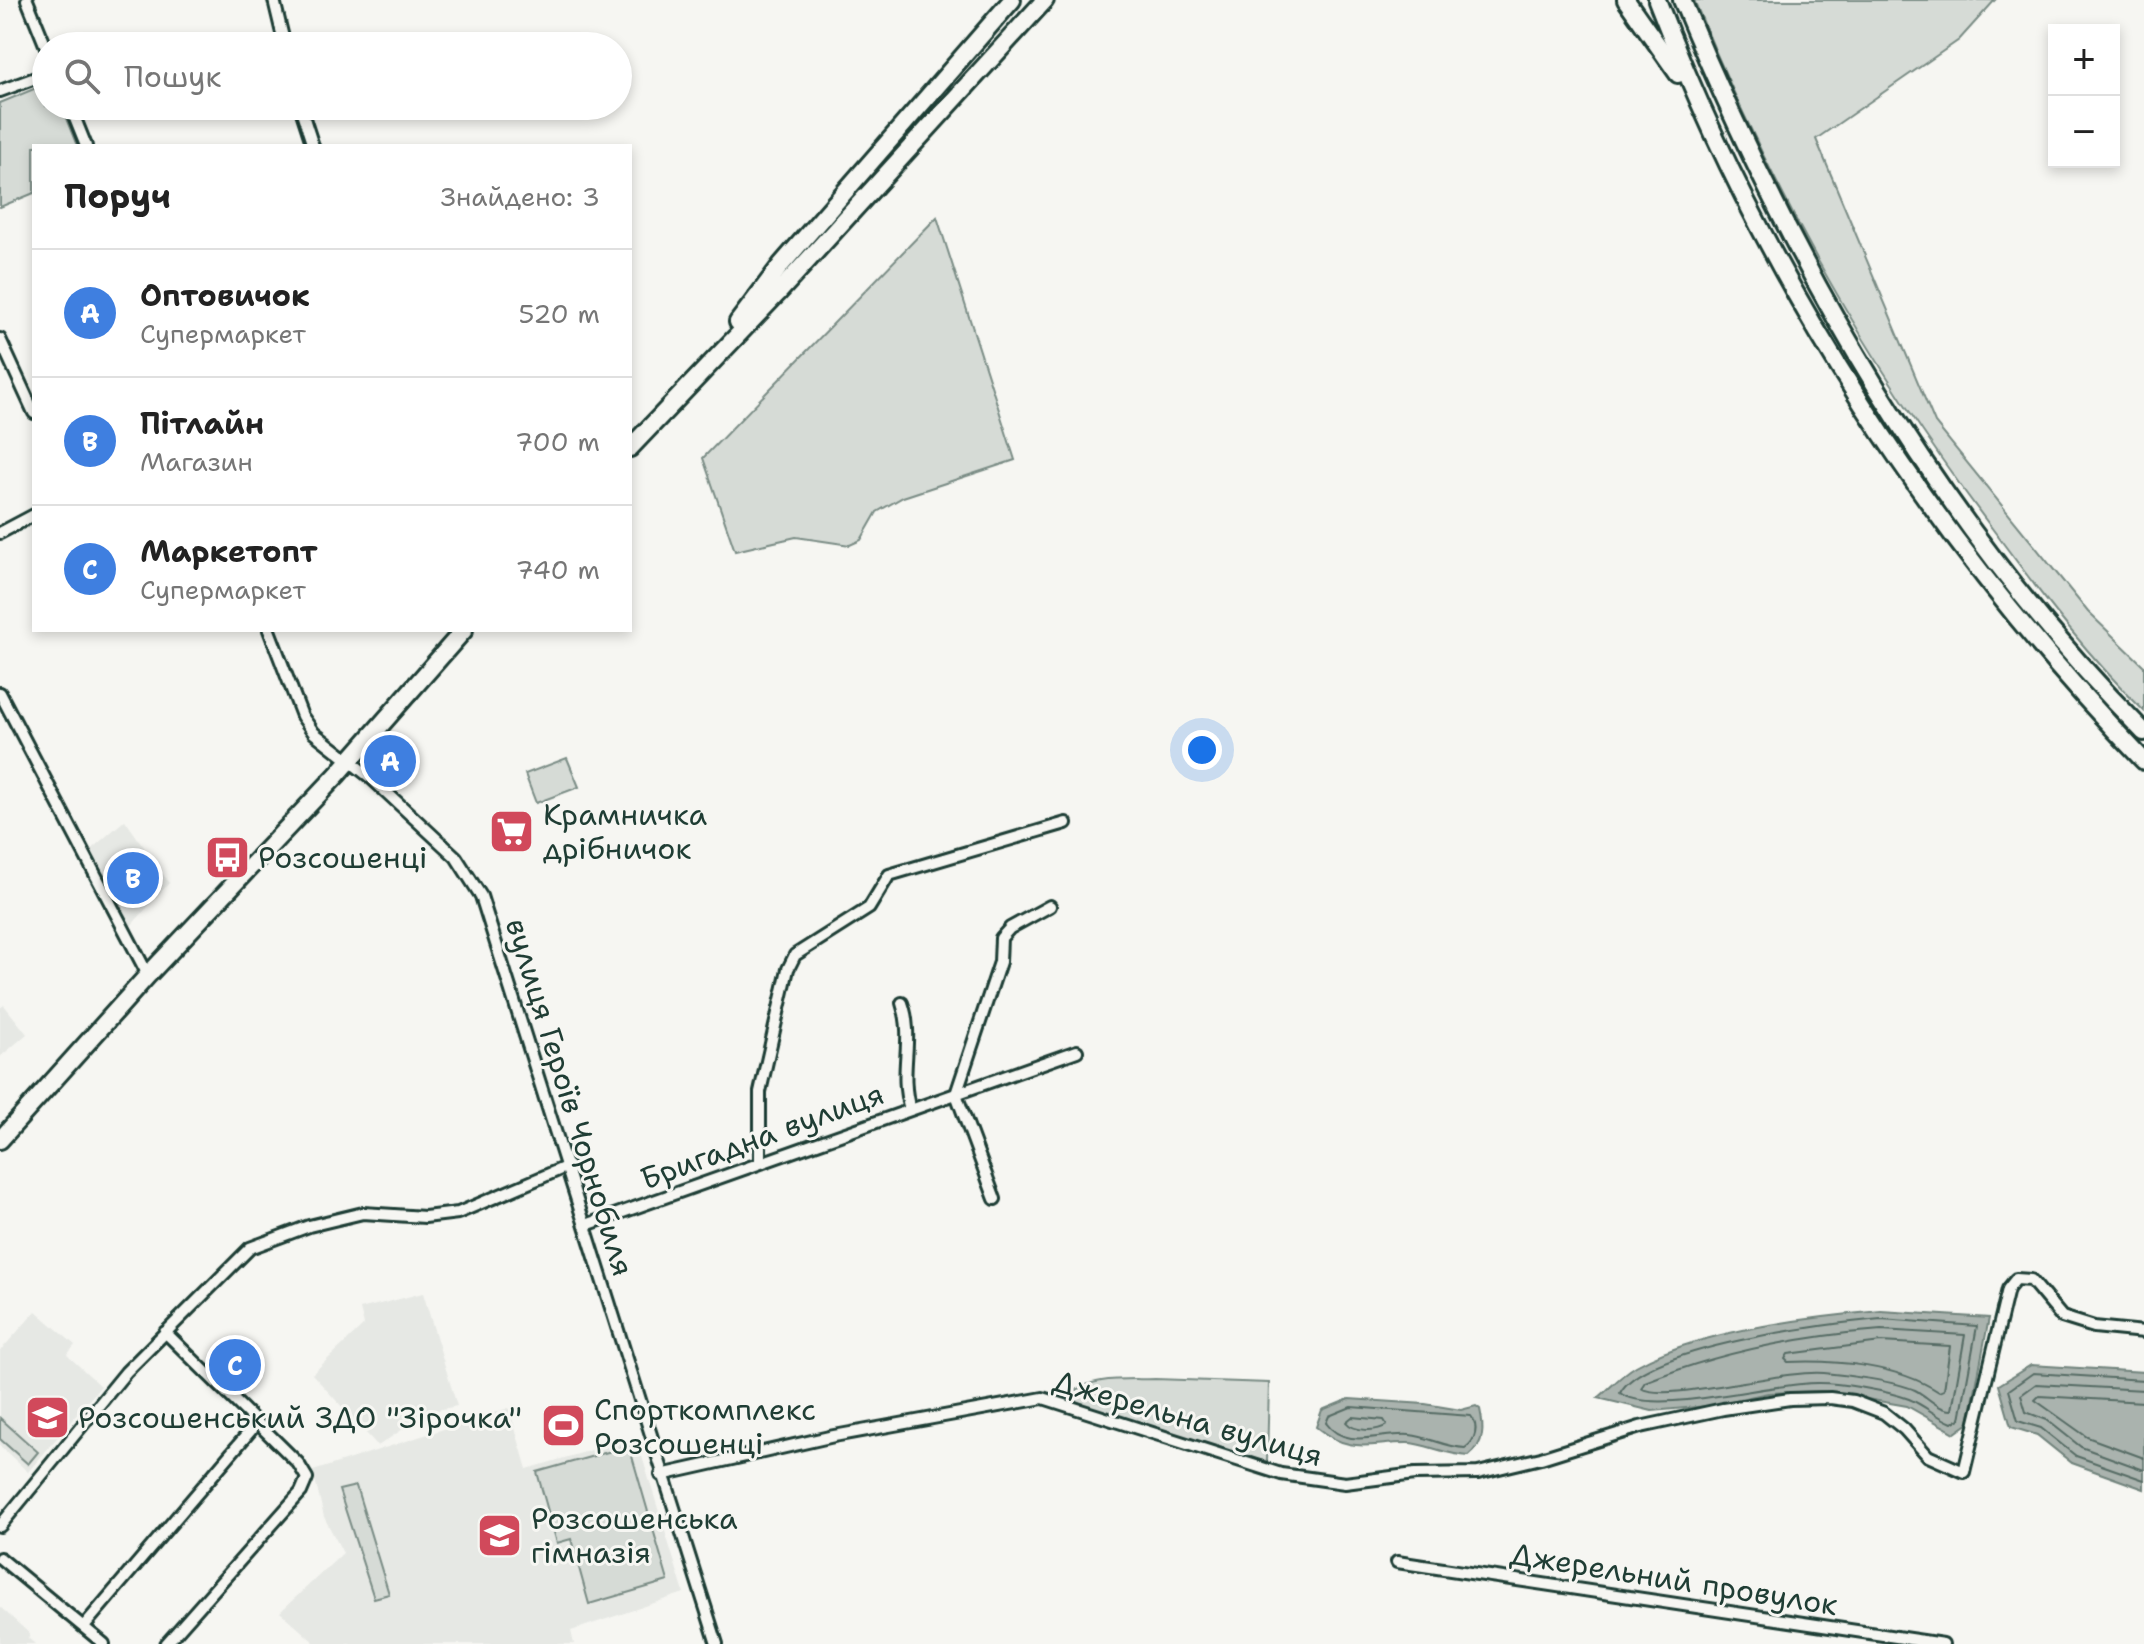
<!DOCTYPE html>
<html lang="uk">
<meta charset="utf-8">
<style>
:root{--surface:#fff;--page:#f2f2f2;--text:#222;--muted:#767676;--line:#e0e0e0;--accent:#b45309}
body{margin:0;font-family:"Shantell Sans",sans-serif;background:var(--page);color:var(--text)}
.controls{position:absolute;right:24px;top:24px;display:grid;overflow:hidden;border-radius:0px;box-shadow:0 4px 12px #0003}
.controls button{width:72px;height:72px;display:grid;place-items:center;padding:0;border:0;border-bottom:2px solid var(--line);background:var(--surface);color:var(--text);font:40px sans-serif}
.you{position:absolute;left:1202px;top:750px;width:28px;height:28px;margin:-20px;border:6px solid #fff;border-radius:50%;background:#1a73e8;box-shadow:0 0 0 12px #1a73e833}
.badge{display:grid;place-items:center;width:52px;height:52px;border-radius:50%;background:var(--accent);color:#fff;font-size:26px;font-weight:700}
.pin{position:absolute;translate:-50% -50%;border:4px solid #fff;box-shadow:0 2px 8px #0006}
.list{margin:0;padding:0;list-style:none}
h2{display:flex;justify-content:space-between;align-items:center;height:104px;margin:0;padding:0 32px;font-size:34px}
h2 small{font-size:26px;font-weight:400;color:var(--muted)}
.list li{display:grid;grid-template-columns:52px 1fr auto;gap:24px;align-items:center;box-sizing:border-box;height:128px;padding:0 32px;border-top:2px solid var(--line)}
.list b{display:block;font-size:30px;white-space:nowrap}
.list p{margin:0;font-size:26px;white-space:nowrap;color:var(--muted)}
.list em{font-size:26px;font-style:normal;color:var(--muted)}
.icon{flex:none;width:44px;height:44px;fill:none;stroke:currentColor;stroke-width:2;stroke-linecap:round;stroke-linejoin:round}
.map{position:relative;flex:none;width:2144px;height:1644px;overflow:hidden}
.search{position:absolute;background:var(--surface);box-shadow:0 4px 12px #0003;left:32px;top:32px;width:600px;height:88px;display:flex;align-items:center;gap:20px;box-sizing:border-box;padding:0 28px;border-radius:44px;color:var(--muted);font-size:30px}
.panel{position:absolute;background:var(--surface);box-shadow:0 4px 12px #0003;left:32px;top:144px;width:600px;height:488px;border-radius:0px}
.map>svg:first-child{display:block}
.built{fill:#e6e8e4}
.green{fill:#d6dbd6;stroke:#7a8c85;stroke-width:2}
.water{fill:#aab3ae;stroke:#72847d;stroke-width:2}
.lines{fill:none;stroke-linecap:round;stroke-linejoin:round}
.shore{stroke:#576c65;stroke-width:2}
.minor-casing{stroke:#1f3d34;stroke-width:16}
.highway-casing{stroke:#1f3d34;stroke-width:22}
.minor{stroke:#f6f6f2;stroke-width:10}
.highway{stroke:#f6f6f2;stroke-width:16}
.labels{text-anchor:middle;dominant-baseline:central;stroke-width:6;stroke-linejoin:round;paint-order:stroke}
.poi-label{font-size:30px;fill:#1f3d34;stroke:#f6f6f2;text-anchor:start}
.street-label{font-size:30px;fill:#1f3d34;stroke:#f6f6f2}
</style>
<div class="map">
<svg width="2144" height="1644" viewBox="0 0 2144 1644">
<rect width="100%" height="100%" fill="#f6f6f2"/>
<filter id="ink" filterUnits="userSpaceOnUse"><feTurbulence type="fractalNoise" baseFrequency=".0125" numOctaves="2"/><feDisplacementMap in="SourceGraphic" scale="16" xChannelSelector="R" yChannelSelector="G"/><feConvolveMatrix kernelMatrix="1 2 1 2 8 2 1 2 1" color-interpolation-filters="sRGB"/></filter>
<g filter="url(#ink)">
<g class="built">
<path d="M125,820L169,883L129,928L88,852Z"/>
<path d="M4,1005L27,1034L0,1057V1008Z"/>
<path d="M423,1293L457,1406L428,1412L378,1446L312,1374L364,1325L360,1309Z"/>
<path d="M36,1311L75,1345L67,1355L101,1386L28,1472L0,1446V1351Z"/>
<path d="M509,1408L527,1469L636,1437L684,1593L571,1631L574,1644H316L280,1612L343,1553L324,1517L313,1471Z"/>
<path d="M0,1607L30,1634L28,1638L35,1644H0Z"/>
</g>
<g class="green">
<path d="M1694,0H1995L1959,40L1816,139L1935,423L2088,612L2144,666V711C2090,658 2042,596 1997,535C1869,366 1774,196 1694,0Z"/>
<path d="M46,84V106H61L77,146H34V193L0,207V103Z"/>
<path d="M937,217L1015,460L903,497L877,512L861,540L850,545L796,537L735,551L703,458Z"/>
<path d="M567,758L579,787L536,803L525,774Z"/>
<path d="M1155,1379L1269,1383L1267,1461L1246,1459L1089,1407L1074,1400L1071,1395C1088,1375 1132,1380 1155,1379Z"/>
<path d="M0,1418L38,1452L28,1464L0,1439Z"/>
<path d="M629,1446L668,1581L589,1604L571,1539L557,1543L537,1472Z"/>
<path d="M356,1486L389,1594L374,1598L339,1490Z"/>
</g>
<g class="water">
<path d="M1881,1311L1989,1318L1969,1423L1955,1433L1907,1406L1821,1391L1768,1393L1708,1406L1652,1411L1598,1398C1610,1388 1622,1374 1636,1366C1697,1331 1811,1317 1881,1311Z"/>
<path d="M2031,1365L2144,1372V1489L2072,1463L2037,1435L2011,1427L1999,1385Z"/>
<path d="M1349,1399L1425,1404L1461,1410L1476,1406L1480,1409C1484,1428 1485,1443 1469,1456C1445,1455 1425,1443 1407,1443C1368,1443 1351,1455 1316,1427L1322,1410Z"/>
</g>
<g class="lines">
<g class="shore">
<path d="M1881,1319L1977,1326L1960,1419L1952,1423C1937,1417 1924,1405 1909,1399C1888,1391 1841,1383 1819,1383C1771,1382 1654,1417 1620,1393C1643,1347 1830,1323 1881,1319Z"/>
<path d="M1881,1330L1965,1335L1952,1410C1938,1410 1927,1396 1915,1390C1894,1381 1847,1375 1824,1373C1784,1369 1664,1404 1641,1388L1645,1382C1720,1352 1800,1336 1881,1330Z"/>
<path d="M1881,1342L1950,1346L1944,1390L1939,1392C1898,1365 1837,1360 1788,1362L1785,1359L1788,1354Z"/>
<path d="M2144,1380L2033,1373L2009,1390L2018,1421L2041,1428L2076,1456L2144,1480"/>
<path d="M2144,1390L2036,1384L2021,1395L2026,1412L2047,1420L2081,1447L2144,1470"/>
<path d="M2144,1402L2039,1396L2035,1400L2087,1437L2144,1458"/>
<path d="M1351,1407L1471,1416C1479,1426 1476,1441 1465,1448C1445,1447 1429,1437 1410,1435C1382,1432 1346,1451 1326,1423L1329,1416Z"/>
<path d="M1352,1417L1384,1420L1387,1425C1377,1432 1354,1432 1346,1422Z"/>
</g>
<defs>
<g id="minor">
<path d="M27,0L46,47"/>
<path d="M274,0L285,46"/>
<path d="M0,91L46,74"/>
<path d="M70,106L86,146"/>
<path d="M300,106L313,146"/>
<path d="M0,339L34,413"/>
<path d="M0,533L34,515"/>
<path d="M269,630L302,716L314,733L370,777L456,857L481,896L717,1644"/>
<path d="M0,693L148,975"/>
<path d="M902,1003C915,1039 898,1071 910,1109"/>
<path d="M760,1162V1092L788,969L795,955L869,908L889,875L1066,823"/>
<path d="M995,1199L956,1094L1000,962L1001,938L1010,928L1050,906"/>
<path d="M586,1225L1077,1051"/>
<path d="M165,1332L298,1463L307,1478L301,1492L166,1644"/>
<path d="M661,1475L834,1436L1043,1398L1281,1474L1345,1483L1415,1474L1478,1473L1541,1458L1640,1427L1723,1409L1790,1399L1830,1398L1853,1401L1884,1413L1904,1429L1928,1456L1964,1472L2008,1289L2016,1279L2031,1280L2062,1317L2094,1327L2144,1332"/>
<path d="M0,1526L126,1372L250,1248L309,1226L363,1213L425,1217L458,1213L568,1166"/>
<path d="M0,1558L104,1644"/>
<path d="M1397,1562L1943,1644"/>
<path d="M84,1626L251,1430"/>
</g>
<g id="highway">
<path d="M1626,0L1678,74"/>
<path d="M1657,0C1767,285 1933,541 2144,761"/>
<path d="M1682,0C1794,270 1937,523 2144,732"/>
<path d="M738,322L781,265L1012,0"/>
<path d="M630,448L777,294L1045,0"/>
<path d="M0,1140L148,975L337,775L464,630"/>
</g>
</defs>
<use href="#minor" class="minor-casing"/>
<use href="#highway" class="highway-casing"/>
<use href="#minor" class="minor"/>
<use href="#highway" class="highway"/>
</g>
</g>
<defs>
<symbol id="supermarket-square" viewBox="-11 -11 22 22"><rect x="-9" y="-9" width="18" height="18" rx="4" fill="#d1495b" stroke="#f6f6f2"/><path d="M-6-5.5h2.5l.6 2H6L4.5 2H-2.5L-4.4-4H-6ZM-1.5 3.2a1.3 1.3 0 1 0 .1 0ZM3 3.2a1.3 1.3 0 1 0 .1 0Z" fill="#fff"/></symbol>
<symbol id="bus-square" viewBox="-11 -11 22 22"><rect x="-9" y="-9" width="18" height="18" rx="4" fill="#d1495b" stroke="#f6f6f2"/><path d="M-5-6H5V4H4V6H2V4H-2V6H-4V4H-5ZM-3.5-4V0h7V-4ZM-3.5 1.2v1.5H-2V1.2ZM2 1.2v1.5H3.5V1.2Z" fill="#fff"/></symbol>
<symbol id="school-square" viewBox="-11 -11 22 22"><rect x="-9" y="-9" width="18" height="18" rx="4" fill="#d1495b" stroke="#f6f6f2"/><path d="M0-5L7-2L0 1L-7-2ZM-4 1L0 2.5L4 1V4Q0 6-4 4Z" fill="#fff"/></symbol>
<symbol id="stadium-square" viewBox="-11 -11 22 22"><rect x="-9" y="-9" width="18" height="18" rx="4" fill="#d1495b" stroke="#f6f6f2"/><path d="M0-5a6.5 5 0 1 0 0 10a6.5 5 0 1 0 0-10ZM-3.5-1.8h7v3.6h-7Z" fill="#fff"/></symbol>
</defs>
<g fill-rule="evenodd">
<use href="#supermarket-square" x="486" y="806" width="51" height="51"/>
<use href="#bus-square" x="202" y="832" width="51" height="51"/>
<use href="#school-square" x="22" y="1392" width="51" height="51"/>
<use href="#stadium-square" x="538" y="1400" width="51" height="51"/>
<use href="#school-square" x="474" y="1510" width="51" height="51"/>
</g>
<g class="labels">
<g class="poi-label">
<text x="543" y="814">Крамничка<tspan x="543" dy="34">дрібничок</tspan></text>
<text x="258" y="857">Розсошенці</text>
<text x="594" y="1409">Спорткомплекс<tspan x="594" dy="34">Розсошенці</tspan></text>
<text x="78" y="1417">Розсошенський ЗДО "Зірочка"</text>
<text x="531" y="1518">Розсошенська<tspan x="531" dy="34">гімназія</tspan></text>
</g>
<g class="street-label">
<text transform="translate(570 1097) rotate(73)">вулиця Героїв Чорнобиля</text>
<text transform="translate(762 1136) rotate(-20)">Бригадна вулиця</text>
<text transform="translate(1188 1418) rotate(16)">Джерельна вулиця</text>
<text transform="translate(1674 1579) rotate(9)">Джерельний провулок</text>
</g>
</g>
</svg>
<div class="controls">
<button>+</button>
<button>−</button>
</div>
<div class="you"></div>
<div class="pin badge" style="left:390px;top:761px;background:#3f7fe0">A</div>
<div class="pin badge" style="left:133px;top:878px;background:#3f7fe0">B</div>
<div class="pin badge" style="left:235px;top:1365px;background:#3f7fe0">C</div>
<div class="search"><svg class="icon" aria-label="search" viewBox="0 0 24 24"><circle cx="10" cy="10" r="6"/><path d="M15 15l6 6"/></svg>Пошук</div>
<section class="panel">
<h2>Поруч<small>Знайдено: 3</small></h2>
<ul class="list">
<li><span class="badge" style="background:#3f7fe0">A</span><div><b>Оптовичок</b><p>Супермаркет</p></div><em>520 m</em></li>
<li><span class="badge" style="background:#3f7fe0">B</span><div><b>Пітлайн</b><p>Магазин</p></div><em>700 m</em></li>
<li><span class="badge" style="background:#3f7fe0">C</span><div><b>Маркетопт</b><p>Супермаркет</p></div><em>740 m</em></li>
</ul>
</section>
</div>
